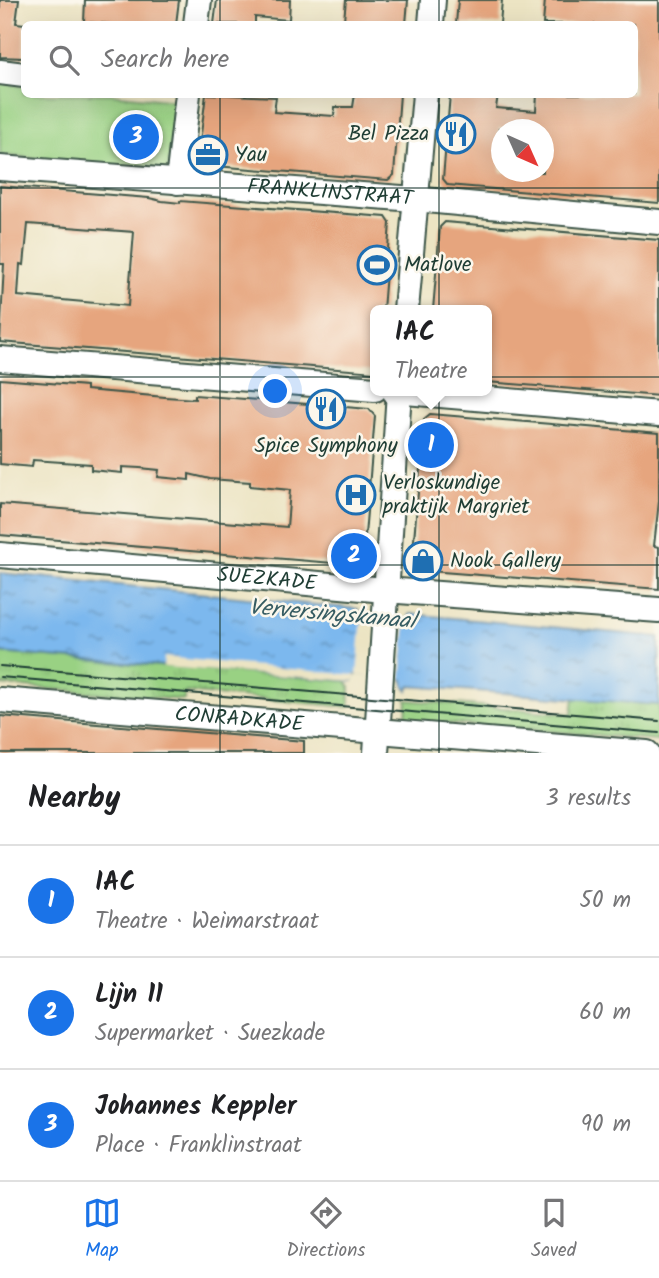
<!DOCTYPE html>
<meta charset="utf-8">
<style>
:root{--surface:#fff;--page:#f2f2f2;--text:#202124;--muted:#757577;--line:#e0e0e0;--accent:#1a73e8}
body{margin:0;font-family:Kalam,sans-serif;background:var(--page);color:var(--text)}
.compass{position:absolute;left:491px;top:119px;width:63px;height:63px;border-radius:50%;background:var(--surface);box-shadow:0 7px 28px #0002;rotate:135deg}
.you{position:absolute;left:276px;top:392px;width:24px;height:24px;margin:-18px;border:5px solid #fff;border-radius:50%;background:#1a73e8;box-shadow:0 0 0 10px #1a73e833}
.badge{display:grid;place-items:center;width:46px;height:46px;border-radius:50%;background:var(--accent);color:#fff;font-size:23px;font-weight:700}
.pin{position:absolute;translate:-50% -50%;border:4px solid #fff;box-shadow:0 2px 7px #0006}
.popup{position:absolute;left:370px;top:305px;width:122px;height:91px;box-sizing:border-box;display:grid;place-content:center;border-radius:10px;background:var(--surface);filter:drop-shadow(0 2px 5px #0005);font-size:23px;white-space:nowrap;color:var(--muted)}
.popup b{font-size:26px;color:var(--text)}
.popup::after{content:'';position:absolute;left:50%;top:100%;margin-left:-14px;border:14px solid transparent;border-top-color:var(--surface)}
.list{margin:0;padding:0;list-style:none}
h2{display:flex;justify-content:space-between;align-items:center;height:91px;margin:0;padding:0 28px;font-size:30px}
h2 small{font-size:23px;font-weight:400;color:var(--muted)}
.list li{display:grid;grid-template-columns:46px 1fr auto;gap:21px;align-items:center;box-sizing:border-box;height:112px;padding:0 28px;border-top:2px solid var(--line)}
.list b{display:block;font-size:26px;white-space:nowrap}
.list p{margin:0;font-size:23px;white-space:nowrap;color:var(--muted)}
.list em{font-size:23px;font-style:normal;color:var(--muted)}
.icon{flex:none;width:38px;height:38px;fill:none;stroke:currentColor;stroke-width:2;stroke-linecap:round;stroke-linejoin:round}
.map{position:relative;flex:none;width:659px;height:753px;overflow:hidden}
.search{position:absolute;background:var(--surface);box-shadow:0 7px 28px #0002;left:21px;right:21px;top:21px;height:77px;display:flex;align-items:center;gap:18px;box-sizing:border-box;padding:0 24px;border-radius:10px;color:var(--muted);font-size:26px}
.sheet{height:427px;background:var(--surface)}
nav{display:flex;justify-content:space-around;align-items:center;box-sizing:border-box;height:98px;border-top:2px solid var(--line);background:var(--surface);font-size:19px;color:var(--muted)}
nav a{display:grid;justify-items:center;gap:4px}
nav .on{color:var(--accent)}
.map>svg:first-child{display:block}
.grass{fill:url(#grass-tufts);stroke:#5c875c;stroke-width:2}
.park{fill:#99d183;stroke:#5c875c;stroke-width:2}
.water{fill:url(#water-ripples);stroke:#4e7a91;stroke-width:2}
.pier{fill:#ece4c3}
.building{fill:#e6a57e;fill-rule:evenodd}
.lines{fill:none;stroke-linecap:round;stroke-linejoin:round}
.street-casing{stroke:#3e5649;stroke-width:28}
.street{stroke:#fff;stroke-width:24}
.tram{stroke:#1f3d34;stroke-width:2}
.grid{fill:none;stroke:#1f3d34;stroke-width:2;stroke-opacity:0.55}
.labels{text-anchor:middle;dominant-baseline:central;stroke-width:5;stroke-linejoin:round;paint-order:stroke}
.poi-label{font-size:21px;fill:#1f3d34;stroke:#fbf7ec;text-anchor:start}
.street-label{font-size:21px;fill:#1f3d34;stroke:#fbf7ec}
.water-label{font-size:23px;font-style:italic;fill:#365c62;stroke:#fbf7ec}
</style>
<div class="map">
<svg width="659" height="753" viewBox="0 0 659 753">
<defs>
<pattern id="grass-tufts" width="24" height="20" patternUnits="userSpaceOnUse" patternTransform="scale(1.75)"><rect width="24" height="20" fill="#99d183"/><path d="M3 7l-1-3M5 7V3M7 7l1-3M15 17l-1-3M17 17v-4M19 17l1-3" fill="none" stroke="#83b472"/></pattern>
<pattern id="water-ripples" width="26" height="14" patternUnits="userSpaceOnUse" patternTransform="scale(1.75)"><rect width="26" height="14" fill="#7cb8ee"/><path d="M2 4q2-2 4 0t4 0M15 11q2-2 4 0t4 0" fill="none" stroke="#6597c2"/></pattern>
</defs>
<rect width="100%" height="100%" fill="#fbf7ec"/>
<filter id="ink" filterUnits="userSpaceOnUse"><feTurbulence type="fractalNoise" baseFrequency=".0143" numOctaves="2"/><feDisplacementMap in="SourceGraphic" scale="14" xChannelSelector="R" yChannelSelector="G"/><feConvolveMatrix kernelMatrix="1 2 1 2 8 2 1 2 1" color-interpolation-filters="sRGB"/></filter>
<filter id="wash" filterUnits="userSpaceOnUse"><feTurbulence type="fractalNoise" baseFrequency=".00686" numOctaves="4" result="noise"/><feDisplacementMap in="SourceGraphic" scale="28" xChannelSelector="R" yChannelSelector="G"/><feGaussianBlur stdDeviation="1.57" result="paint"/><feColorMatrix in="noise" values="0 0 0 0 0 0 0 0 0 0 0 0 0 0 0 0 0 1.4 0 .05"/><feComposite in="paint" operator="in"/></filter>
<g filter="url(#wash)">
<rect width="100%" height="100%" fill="#ece4c3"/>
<g class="grass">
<path d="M0,653L346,681L350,687L349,707L185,692L184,700L0,685Z"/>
<path d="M574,698L659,705V740L406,720L407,700L572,714Z"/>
</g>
<path class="park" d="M0,83L24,86V94H111L175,101L168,172L0,155Z"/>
<path class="water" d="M0,573L358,609L360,616L366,618L403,621L408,620L410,614L659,637V705L409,686L408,690L404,685L403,680L399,677L359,674L355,675L353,681L0,653Z"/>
<g class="pier">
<path d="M362,616L406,620L401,679L357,675Z"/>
<path d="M164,657L355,675V679L353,681L163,667Z"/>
</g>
<g id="blocks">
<g class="building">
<path d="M0,0H19L16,23L24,24V58L0,57Z"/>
<path d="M85,0H179L176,24H110L84,22Z"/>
<path d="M217,0H290L289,20L255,17V24H214Z"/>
<path d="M346,0H408L406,24H361V22L344,20Z"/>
<path d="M458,0H502L500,24H456Z"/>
<path d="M545,0H659V203L448,185L443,179L450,94H498L496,108L536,111L537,94H634V24H543ZM499,128L543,130V172H501L497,148Z"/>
<path d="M206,94L276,97L274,112L334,116L335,107H353L355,94H400L394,175L388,180L203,165L198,159Z"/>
<path d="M0,186L149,198L162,201L180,203V201L386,217L390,223L383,310H375V372L0,342L4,264H0ZM28,224L134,232L128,306L18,296L20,264L24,265Z"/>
<path d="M445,222L659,240V396L487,382V310H433L440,227Z"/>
<path d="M0,379L86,386V390L165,397L195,399V395L369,409L375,416L363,559L357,565L0,535V504L287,527L290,490L250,486V482L210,479L189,474V480L158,477L159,470L140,468L122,467V473L91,470V464L33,460L32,467L0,464Z"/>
<path d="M430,414L659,433V501L654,546L659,547V589L417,570L412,564L422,445L424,419Z"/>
<path d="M0,716L304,741V753H0Z"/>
</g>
</g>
</g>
<g filter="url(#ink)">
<use href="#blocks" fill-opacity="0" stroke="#3e5649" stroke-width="2"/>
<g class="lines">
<defs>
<g id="street">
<path d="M196,24L199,0"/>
<path d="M431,24L433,0"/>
<path d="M0,72L24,75"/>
<path id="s1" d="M0,168L415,199L659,222"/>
<path d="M178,182L188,94"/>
<path d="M406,310L425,94"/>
<path d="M0,359L375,389"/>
<path d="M394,391L659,414"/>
<path id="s2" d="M0,555L385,590L659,610"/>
<path id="s3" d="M0,700L647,753"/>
<path d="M376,753L399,391"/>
</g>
</defs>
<use href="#street" class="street-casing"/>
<use href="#street" class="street"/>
<g class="tram">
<path d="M0,666L659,721"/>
<path d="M0,677L659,733"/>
</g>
</g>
</g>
<path class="grid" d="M220,0V24M439,0V24M220,94V753M439,94V753M0,188H659M0,377H659M0,565H659"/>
<defs>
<symbol id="restaurant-ring" viewBox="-11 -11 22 22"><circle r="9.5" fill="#fbf7ec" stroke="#1f6fb2" stroke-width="1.5"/><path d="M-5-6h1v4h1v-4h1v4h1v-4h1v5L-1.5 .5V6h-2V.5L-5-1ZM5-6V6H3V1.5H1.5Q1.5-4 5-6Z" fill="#1f6fb2"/></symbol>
<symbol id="office-ring" viewBox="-11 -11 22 22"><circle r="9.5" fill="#fbf7ec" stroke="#1f6fb2" stroke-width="1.5"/><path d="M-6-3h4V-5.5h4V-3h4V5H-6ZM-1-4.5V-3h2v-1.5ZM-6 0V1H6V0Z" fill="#1f6fb2"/></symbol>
<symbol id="stadium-ring" viewBox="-11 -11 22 22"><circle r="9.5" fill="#fbf7ec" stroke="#1f6fb2" stroke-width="1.5"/><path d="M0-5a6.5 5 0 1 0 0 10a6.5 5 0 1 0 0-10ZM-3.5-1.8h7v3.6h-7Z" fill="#1f6fb2"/></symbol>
<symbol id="hospital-ring" viewBox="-11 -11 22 22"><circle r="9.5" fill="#fbf7ec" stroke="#1f6fb2" stroke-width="1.5"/><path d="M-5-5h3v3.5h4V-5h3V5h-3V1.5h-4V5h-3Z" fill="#1f6fb2"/></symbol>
<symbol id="shop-ring" viewBox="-11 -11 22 22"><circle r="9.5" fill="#fbf7ec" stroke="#1f6fb2" stroke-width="1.5"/><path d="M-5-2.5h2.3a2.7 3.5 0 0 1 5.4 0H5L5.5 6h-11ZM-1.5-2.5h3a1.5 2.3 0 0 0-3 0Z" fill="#1f6fb2"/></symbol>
</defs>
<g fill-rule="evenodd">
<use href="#restaurant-ring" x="434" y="112" width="44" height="44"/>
<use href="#office-ring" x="186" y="133" width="44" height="44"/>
<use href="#stadium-ring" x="355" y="243" width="44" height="44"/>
<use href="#restaurant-ring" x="304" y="387" width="44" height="44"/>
<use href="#hospital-ring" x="334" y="473" width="44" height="44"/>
<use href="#shop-ring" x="401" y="539" width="44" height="44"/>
</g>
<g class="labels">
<g class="poi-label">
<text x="429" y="134" text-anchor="end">Bel Pizza</text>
<text x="235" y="155">Yau</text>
<text x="404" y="265">Matlove</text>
<text x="326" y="446" text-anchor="middle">Spice Symphony</text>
<text x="383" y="483">Verloskundige<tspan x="383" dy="24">praktijk Margriet</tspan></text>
<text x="450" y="561">Nook Gallery</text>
</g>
<g class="street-label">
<text stroke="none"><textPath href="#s1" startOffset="331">FRANKLINSTRAAT</textPath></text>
<text stroke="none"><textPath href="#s2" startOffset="268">SUEZKADE</textPath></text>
<text stroke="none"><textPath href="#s3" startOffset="240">CONRADKADE</textPath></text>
</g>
<g class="water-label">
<text transform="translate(332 615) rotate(5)">Verversingskanaal</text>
</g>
</g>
</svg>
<svg class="compass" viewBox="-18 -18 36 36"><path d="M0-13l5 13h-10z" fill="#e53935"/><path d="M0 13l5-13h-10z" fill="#757577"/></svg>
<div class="you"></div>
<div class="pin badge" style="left:431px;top:445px">1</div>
<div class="popup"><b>IAC</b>Theatre</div>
<div class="pin badge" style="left:354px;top:556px">2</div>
<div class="pin badge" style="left:136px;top:137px">3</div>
<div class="search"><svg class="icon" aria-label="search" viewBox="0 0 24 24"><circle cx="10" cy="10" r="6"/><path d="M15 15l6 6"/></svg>Search here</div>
</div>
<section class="sheet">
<h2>Nearby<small>3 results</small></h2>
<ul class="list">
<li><span class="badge">1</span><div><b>IAC</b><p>Theatre · Weimarstraat</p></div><em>50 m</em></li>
<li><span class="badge">2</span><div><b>Lijn 11</b><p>Supermarket · Suezkade</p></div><em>60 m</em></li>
<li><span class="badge">3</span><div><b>Johannes Keppler</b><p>Place · Franklinstraat</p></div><em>90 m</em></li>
</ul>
</section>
<nav>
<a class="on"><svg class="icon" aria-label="map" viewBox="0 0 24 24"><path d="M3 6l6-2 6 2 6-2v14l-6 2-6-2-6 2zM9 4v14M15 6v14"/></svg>Map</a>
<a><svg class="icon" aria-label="directions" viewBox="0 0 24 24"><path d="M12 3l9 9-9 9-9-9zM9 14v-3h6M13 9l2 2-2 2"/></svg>Directions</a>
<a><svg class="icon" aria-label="saved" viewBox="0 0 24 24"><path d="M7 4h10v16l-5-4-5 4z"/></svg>Saved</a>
</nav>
